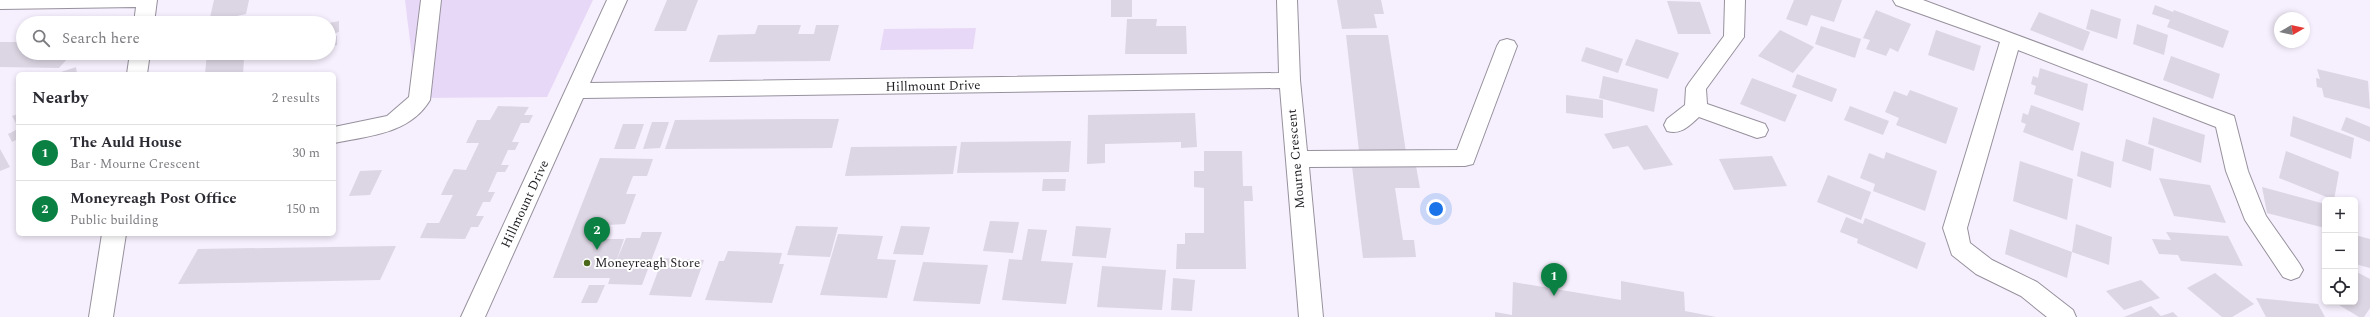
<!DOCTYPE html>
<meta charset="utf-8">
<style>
:root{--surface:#fff;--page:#f2f2f3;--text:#2b2b33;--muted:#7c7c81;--line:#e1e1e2;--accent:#0b8043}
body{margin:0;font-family:Spectral,serif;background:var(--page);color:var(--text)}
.controls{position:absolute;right:12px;bottom:12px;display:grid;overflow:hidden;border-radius:6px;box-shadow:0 2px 6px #0003}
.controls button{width:36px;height:36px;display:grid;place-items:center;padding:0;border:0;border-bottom:1px solid var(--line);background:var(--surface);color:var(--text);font:20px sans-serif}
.compass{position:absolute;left:2274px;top:12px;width:36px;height:36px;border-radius:50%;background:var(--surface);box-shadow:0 2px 6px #0003;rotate:81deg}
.you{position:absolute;left:1436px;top:209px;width:14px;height:14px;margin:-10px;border:3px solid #fff;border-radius:50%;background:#1a73e8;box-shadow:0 0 0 6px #1a73e833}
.badge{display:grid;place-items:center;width:26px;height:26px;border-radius:50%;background:var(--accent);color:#fff;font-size:13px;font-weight:700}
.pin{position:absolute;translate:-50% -33px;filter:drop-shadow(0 1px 2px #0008)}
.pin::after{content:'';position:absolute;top:21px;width:14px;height:12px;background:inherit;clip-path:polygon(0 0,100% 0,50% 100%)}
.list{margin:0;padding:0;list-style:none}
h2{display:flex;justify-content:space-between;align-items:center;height:52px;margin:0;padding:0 16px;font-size:17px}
h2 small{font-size:13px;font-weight:400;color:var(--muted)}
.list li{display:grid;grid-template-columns:26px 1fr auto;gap:12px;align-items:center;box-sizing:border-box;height:56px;padding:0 16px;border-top:1px solid var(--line)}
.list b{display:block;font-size:15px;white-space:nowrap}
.list p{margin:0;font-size:13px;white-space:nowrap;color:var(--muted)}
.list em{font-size:13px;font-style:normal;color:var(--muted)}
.icon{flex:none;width:22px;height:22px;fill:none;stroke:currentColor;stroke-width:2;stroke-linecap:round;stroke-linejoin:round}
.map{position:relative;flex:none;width:2370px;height:317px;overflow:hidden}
.search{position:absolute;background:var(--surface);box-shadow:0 2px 6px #0003;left:16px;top:16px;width:320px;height:44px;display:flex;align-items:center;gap:10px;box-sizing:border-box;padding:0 14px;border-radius:22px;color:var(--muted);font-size:15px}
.panel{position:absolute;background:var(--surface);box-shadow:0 2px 6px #0003;left:16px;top:72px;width:320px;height:164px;border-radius:6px}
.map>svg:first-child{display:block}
.green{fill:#e8d8f7}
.building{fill:#dcd5e3}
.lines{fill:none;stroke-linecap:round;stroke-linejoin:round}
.minor-casing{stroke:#97919d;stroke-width:2}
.minor{fill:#fff;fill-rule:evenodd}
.poi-dot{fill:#4a671b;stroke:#fff;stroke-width:1.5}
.labels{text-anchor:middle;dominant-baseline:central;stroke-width:4;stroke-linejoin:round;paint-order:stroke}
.street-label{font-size:13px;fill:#1f1c21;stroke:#fff}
.poi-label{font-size:13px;fill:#1f1c21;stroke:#fff;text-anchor:start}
</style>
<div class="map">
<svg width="2370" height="317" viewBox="0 0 2370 317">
<rect width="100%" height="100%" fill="#f6effd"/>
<g class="green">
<path d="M405,0H593L547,97L417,98Z"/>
<path d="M976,28L973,49L880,50L884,29Z"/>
</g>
<g class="building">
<path d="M214,0H249L246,14L209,22Z"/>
<path d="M667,0H698L686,31H654Z"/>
<rect x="1111" y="0" width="21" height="17"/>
<path d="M1337,0H1381L1384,14H1374L1377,28L1342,29Z"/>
<path d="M1794,0H1842L1834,22L1811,15L1807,26L1786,19Z"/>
<path d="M1667,1L1700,2L1711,34H1678Z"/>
<path d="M2155,5L2173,12L2174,10L2229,31L2223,48L2167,27L2170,20L2152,14Z"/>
<path d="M2091,9L2121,19L2117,39L2086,29Z"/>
<path d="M1876,10L1911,24L1898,52L1890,48L1886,56L1866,49L1870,40L1863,38Z"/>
<path d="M2039,12L2090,32L2083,51L2030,30Z"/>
<path d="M1127,19H1157L1156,26H1186L1187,54H1125Z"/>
<path d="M339,21V32L329,35V23Z"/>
<path d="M2137,24L2168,35L2164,55L2133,44Z"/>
<path d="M758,25H801L798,34H814L816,25H839L830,61L709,62L718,35L755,34Z"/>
<path d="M1821,26L1861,39L1855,58L1815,44Z"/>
<path d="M1780,30L1814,47L1793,73L1758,56Z"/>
<path d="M1936,30L1981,46L1974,71L1928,55Z"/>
<path d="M1346,35H1388L1406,152L1359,151Z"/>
<path d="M337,36V45L329,47V38Z"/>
<path d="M1636,39L1679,53L1668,79L1625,65Z"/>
<path d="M0,42H23V53H83L78,58H68L59,68L0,67Z"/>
<path d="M1586,47L1623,59L1618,73L1581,61Z"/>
<path d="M207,53H263L244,59L243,74H205Z"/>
<path d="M2171,56L2220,74L2213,99L2163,80Z"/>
<path d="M76,67L77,74H55Z"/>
<path d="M2040,68L2088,84L2083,111L2034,94L2036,86L2031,84L2033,76L2038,78Z"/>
<path d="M2317,69L2368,81L2370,109L2324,97L2322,88L2317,87L2316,78L2320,79Z"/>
<path d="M1797,74L1837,89L1832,102L1792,87Z"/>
<path d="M1603,76L1658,89L1654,112L1599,98Z"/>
<path d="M1752,78L1797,95L1785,122L1740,104Z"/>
<path d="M1910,90L1958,108L1946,144L1896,125L1899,118L1885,112L1894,91L1907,96Z"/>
<path d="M1566,95L1603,100V118L1566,113Z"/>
<path d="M2031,105L2080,123L2073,151L2023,132L2026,124L2021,122L2023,113L2028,115Z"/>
<path d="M498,106L529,107L524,115H533L529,123H521L512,142H519L515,150H508L501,165H509L505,172H497L488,192H495L490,202H483L476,216H484L478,227H471L465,239L420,238L427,223H439L453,195H441L447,182L454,169L466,170L479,143H466L477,120H490Z"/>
<path d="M1850,106L1889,121L1883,135L1844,120Z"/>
<path d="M1195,113L1197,147L1181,148V142L1105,144V163L1087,164L1088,115Z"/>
<path d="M18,114V127L12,116Z"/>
<path d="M2293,116L2354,138L2351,159L2290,136Z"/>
<path d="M2153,117L2205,135L2201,163L2148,144Z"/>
<path d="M2346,117L2370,127V142L2341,130Z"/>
<path d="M798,119H839L832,148L665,149L675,120Z"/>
<path d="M652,122H669L660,148L643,149Z"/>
<path d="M623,124H644L635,149H614Z"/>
<path d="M1647,125L1673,165L1644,170L1628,146L1613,149L1604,134Z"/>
<path d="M18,129V139L12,142L8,134Z"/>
<path d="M2126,139L2154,149L2151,171L2122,161Z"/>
<path d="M1071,141L1069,172L957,173L961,142Z"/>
<path d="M957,146L953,174L845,176L851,147Z"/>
<path d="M0,149L10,167L0,171Z"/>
<path d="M1204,151H1242L1243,186H1252L1253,201H1244L1246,269H1176L1177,244H1185V233H1204V188L1194,187V171H1204Z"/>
<path d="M2081,151L2114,162L2111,188L2077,176Z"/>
<path d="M2286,151L2339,172L2334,200L2279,178Z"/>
<path d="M1886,152L1937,171L1925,211L1873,191L1875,184L1860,178L1869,153L1884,159Z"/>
<path d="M1772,156L1787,186L1734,190L1719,159Z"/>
<path d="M600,158L653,159L647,176H633L626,194H636L625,224L607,225L602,239H624L616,262L626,238H640L642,232H662L642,285L608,284L610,278H553Z"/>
<path d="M2020,161L2073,179L2067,220L2013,201Z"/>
<path d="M1352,166H1416L1420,188H1395L1403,240H1414L1416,257L1363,258Z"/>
<path d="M382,170L370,195L349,196L360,171Z"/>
<path d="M1828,175L1871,192L1861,220L1817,202Z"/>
<path d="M2159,178L2210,185L2226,223L2174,216Z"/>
<path d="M1043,179H1066L1065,191H1042Z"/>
<path d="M2262,187L2325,204V228L2267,213Z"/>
<path d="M1846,217L1863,224L1865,218L1926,243L1917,269L1857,243L1858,239L1840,232Z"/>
<path d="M990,221L1019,222L1013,253L983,251Z"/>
<path d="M2076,224L2112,237L2109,265L2072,252Z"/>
<path d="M796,226L838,227L830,257L787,255Z"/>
<path d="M901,226L930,227L923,255L893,254Z"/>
<path d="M1076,226L1111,228L1106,258L1072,256Z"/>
<path d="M1028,229L1047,230L1041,261L1073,263L1066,304L1002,300L1009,259L1022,260Z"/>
<path d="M2010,229L2072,252L2067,278L2005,254Z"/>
<path d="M2166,232L2228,236L2243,266L2181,261L2178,255L2159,254L2152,239L2171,240Z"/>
<path d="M838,234L883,236L877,259L896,260L887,298L820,295Z"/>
<path d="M2355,235L2370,239V268L2355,264Z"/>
<path d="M396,246L380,280L178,284L198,249Z"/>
<path d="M728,251L782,253L779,264H784L772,303L705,300L719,261H724Z"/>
<path d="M663,258L704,260L691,297L649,295Z"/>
<path d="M923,262L988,265L980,304L913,301Z"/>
<path d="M1102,266L1166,270L1162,310L1097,307Z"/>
<path d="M2355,271L2370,279V308L2364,317H2359L2334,302H2355Z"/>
<path d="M2215,273L2235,289L2254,304L2232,317H2222L2187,288Z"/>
<path d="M1173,278L1195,280L1192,311L1171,310Z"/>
<path d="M2141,280L2160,298L2124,310L2106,291Z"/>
<path d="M1621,281L1684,292L1685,311L1716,317H1495V312L1512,315L1513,282L1621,300Z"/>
<path d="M589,285H605L597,303H581Z"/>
<path d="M2256,298L2318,304L2325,317H2266Z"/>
<path d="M2151,306L2161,316L2173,312L2178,317H2124Z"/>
</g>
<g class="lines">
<defs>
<g id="minor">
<path d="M0,0H157L154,23H134L136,7L0,9Z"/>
<path d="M421,0H441L430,100C410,134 368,136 334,143V127L387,116L409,97Z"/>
<path d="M607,0H627L590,83L1279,73L1277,0H1297L1300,80L1307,151L1457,150L1497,46L1500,41L1507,39L1514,41L1517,46L1473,164L1465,166L1309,167L1323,317H1299L1280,88L583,98L485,317H461Z"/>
<path d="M1725,0H1745L1744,37L1706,89L1707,104L1765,124L1768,130L1765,136L1757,138L1699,117C1689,126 1681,135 1667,131L1664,125L1667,119L1685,105L1686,88L1689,83L1724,36Z"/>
<path d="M1893,0H1923L2234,116L2248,171L2266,216L2299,263L2303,270L2299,277L2291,280L2283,277L2245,220L2226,171L2216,127L2018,50L1967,228L1970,243L1992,260L2037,282L2073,310L2076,317H2047L2021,296L1976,274L1952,255L1943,228L2000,42L1896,5Z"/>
<path d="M130,53H150L147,74H127Z"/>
<path d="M102,234H126L113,317H89Z"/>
</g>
</defs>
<use href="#minor" class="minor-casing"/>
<use href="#minor" class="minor"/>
</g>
<circle class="poi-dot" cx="587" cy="263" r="4"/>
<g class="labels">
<g class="street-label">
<text transform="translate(933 86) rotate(-1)">Hillmount Drive</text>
<text transform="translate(1296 159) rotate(-95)">Mourne Crescent</text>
<text transform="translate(525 204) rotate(-65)">Hillmount Drive</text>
</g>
<g class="poi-label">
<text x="595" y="263">Moneyreagh Store</text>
</g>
</g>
</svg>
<div class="controls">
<button>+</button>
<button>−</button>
<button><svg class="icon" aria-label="locate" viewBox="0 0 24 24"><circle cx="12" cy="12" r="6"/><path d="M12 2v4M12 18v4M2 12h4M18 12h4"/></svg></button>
</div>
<svg class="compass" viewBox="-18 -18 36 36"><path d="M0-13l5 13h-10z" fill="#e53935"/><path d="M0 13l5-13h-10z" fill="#7c7c81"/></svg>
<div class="you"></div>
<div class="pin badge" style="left:1554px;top:296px">1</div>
<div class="pin badge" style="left:597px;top:250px">2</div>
<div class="search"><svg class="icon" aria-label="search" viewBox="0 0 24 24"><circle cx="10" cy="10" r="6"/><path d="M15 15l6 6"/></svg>Search here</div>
<section class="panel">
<h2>Nearby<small>2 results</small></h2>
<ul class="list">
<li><span class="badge">1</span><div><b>The Auld House</b><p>Bar · Mourne Crescent</p></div><em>30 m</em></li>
<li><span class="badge">2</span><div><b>Moneyreagh Post Office</b><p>Public building</p></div><em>150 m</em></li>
</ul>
</section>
</div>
